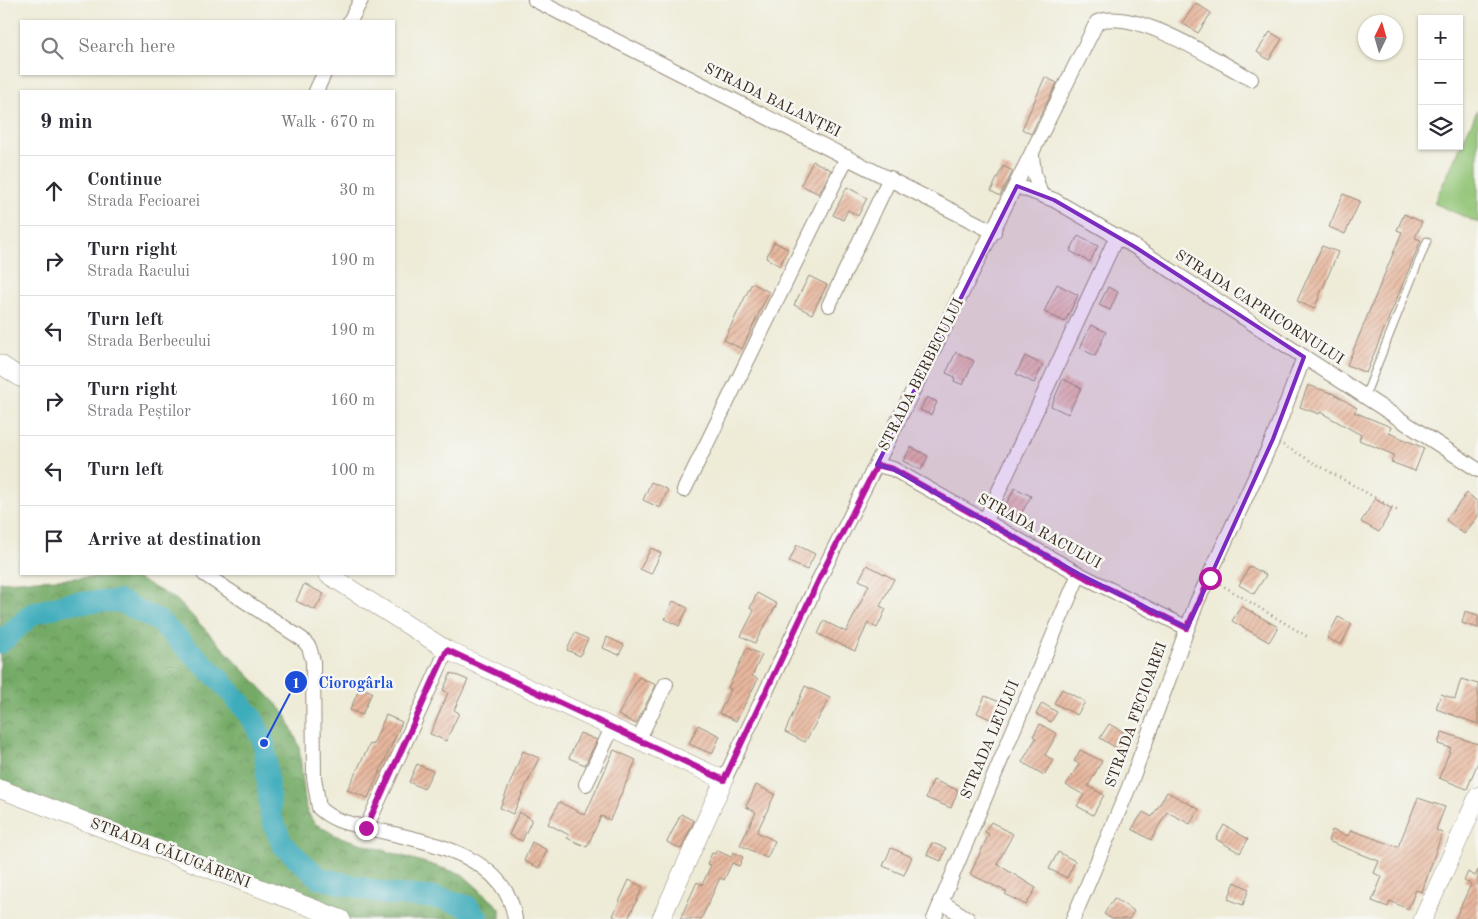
<!DOCTYPE html>
<meta charset="utf-8">
<style>
:root{--surface:#fff;--page:#f2f2f3;--text:#2b2b33;--muted:#7c7c81;--line:#e1e1e2}
body{margin:0;font-family:"Old Standard TT",serif;background:var(--page);color:var(--text)}
.controls{position:absolute;right:15px;top:15px;display:grid;overflow:hidden;border-radius:0px;box-shadow:0 1px 4px #0004}
.controls button{width:45px;height:45px;display:grid;place-items:center;padding:0;border:0;border-bottom:1px solid var(--line);background:var(--surface);color:var(--text);font:25px sans-serif}
.compass{position:absolute;left:1358px;top:15px;width:45px;height:45px;border-radius:50%;background:var(--surface);box-shadow:0 1px 4px #0004;rotate:5deg}
.stop{position:absolute;width:15px;height:15px;margin:-11px;border:4px solid #b5179e;border-radius:50%;background:#fff}
.stop.end{background:#b5179e;border-color:#fff;box-shadow:0 1px 5px #0008}
.list{margin:0;padding:0;list-style:none}
h2{display:flex;justify-content:space-between;align-items:center;height:65px;margin:0;padding:0 20px;font-size:21px}
h2 small{font-size:16px;font-weight:400;color:var(--muted)}
.list li{display:grid;grid-template-columns:32px 1fr auto;gap:15px;align-items:center;box-sizing:border-box;height:70px;padding:0 20px;border-top:1px solid var(--line)}
.list b{display:block;font-size:19px;white-space:nowrap}
.list p{margin:0;font-size:16px;white-space:nowrap;color:var(--muted)}
.list em{font-size:16px;font-style:normal;color:var(--muted)}
.icon{flex:none;width:28px;height:28px;fill:none;stroke:currentColor;stroke-width:2;stroke-linecap:round;stroke-linejoin:round}
.map{position:relative;flex:none;width:1478px;height:919px;overflow:hidden}
.search{position:absolute;background:var(--surface);box-shadow:0 1px 4px #0004;left:20px;top:20px;width:375px;height:55px;display:flex;align-items:center;gap:12px;box-sizing:border-box;padding:0 18px;border-radius:0px;color:var(--muted);font-size:19px}
.panel{position:absolute;background:var(--surface);box-shadow:0 1px 4px #0004;left:20px;top:90px;width:375px;height:485px;border-radius:0px}
.map>svg:first-child{display:block}
.green{fill:#91c475;stroke:#66774a}
.forest{fill:url(#forest-crowns);stroke:#586a42}
.lines{fill:none;stroke-linecap:round;stroke-linejoin:round}
.river{stroke:#3dacbb;stroke-width:22}
.building{fill:url(#building-hatch)}
.service-casing{stroke:#948a7a;stroke-width:9}
.minor-casing{stroke:#948a7a;stroke-width:16}
.tertiary-casing{stroke:#948a7a;stroke-width:19}
.path{stroke:#948a7a;stroke-width:2.5;stroke-dasharray:1 4;stroke-linecap:butt}
.service{stroke:#fff;stroke-width:7}
.minor{stroke:#fff;stroke-width:14}
.tertiary{stroke:#fff;stroke-width:18}
.route{stroke:#b5179e;stroke-width:6}
.marked{fill:#7b2cbf;fill-opacity:0.2;stroke:#7b2cbf;stroke-width:4;stroke-linejoin:round}
.labels{text-anchor:middle;dominant-baseline:central;stroke-width:5;stroke-linejoin:round;paint-order:stroke}
.street-label{font-size:15px;fill:#3b2a1e;stroke:#f6f6f2}
.leader{fill:none;stroke:#1d4ed8;stroke-width:2}
.callout-dot{fill:#1d4ed8;stroke:#f6f6f2;stroke-width:2}
.mark-label{font-size:15px;text-anchor:middle;font-weight:bold;fill:#fff}
.callout-label{font-size:16px;text-anchor:middle;font-weight:bold;fill:#1d4ed8;stroke:#f6f6f2;stroke-width:5;stroke-linejoin:round;paint-order:stroke}
</style>
<div class="map">
<svg width="1478" height="919" viewBox="0 0 1478 919">
<defs>
<pattern id="forest-crowns" width="20" height="18" patternUnits="userSpaceOnUse" patternTransform="scale(1.25)"><rect width="20" height="18" fill="#74aa66"/><path d="M2 6a3 3 0 1 1 6 0M12 15a3 3 0 1 1 6 0" fill="none" stroke="#608b53"/></pattern>
<pattern id="building-hatch" width="6" height="6" patternUnits="userSpaceOnUse" patternTransform="scale(1.25)"><rect width="6" height="6" fill="#e8b79e"/><path d="M-1 1l2-2M0 6l6-6M5 7l2-2" fill="none" stroke="#bd9580"/></pattern>
</defs>
<rect width="100%" height="100%" fill="#f6f6f2"/>
<filter id="ink" filterUnits="userSpaceOnUse"><feTurbulence type="fractalNoise" baseFrequency=".02" numOctaves="2"/><feDisplacementMap in="SourceGraphic" scale="10" xChannelSelector="R" yChannelSelector="G"/><feConvolveMatrix kernelMatrix="1 2 1 2 8 2 1 2 1" color-interpolation-filters="sRGB"/></filter>
<filter id="wash" filterUnits="userSpaceOnUse"><feTurbulence type="fractalNoise" baseFrequency=".0096" numOctaves="4" result="noise"/><feDisplacementMap in="SourceGraphic" scale="20" xChannelSelector="R" yChannelSelector="G"/><feGaussianBlur stdDeviation="1.12" result="paint"/><feColorMatrix in="noise" values="0 0 0 0 0 0 0 0 0 0 0 0 0 0 0 0 0 1.4 0 .05"/><feComposite in="paint" operator="in"/></filter>
<g filter="url(#wash)">
<rect width="100%" height="100%" fill="#eeebd7"/>
<path class="green" d="M1478,109V223L1434,203Z"/>
<path class="forest" d="M131,575L177,600L285,713L299,746L306,809L314,823L337,836L462,874L500,908V919H352L271,890L0,783V582Z"/>
<g class="lines">
<path class="river" d="M0,643L32,614L69,603L119,601L159,621L221,681L251,716L264,743L271,817L283,845L319,878L388,894L439,898L467,906L478,919"/>
</g>
<g id="blocks">
<g class="building">
<path d="M1196,3L1211,13L1198,33L1182,23Z"/>
<path d="M1270,32L1282,39L1269,60L1257,52Z"/>
<path d="M1045,77L1057,83L1031,134L1022,129Z"/>
<path d="M813,161L831,170L819,194L801,185Z"/>
<path d="M1003,166L1013,171L1000,196L991,191Z"/>
<path d="M847,187L867,198L858,216L848,210L843,220L833,215Z"/>
<path d="M1343,194L1360,201L1345,234L1329,227Z"/>
<path d="M1404,214L1422,222L1415,238L1421,240L1366,373L1347,365L1402,232L1397,230Z"/>
<path d="M1078,236L1098,246L1090,262L1070,251Z"/>
<path d="M774,242L788,249L780,266L766,258Z"/>
<path d="M1322,246L1338,252L1314,309L1297,301Z"/>
<path d="M809,276L827,285L812,314L794,305Z"/>
<path d="M752,283L769,292L742,349L724,340Z"/>
<path d="M1057,284L1078,295L1065,322L1044,312Z"/>
<path d="M1108,287L1118,292L1110,310L1099,305Z"/>
<path d="M1091,325L1106,332L1095,356L1080,348Z"/>
<path d="M956,352L974,361L963,385L954,381L955,377L946,373Z"/>
<path d="M1025,356L1043,365L1034,383L1016,374Z"/>
<path d="M1063,379L1081,388L1068,414L1051,406Z"/>
<path d="M1308,385L1334,394L1357,408L1354,412L1391,427L1389,433L1424,448L1415,471L1391,462L1394,455L1359,440L1361,435L1320,412L1319,414L1300,407Z"/>
<path d="M927,397L937,402L931,415L920,410Z"/>
<path d="M911,447L928,456L921,470L903,461Z"/>
<path d="M651,482L668,490L660,508L643,500Z"/>
<path d="M1015,488L1031,496L1020,516L1004,508Z"/>
<path d="M1467,493L1478,502V516L1464,534L1446,520Z"/>
<path d="M1375,499L1392,509L1379,532L1361,522Z"/>
<path d="M797,545L815,554L807,570L789,562Z"/>
<path d="M651,548L661,553L651,574L640,569Z"/>
<path d="M867,565L894,579L880,606L886,609L877,628L868,623L855,651L818,634L824,621L846,632L869,585L859,580Z"/>
<path d="M1250,566L1266,575L1254,594L1239,585Z"/>
<path d="M304,584L324,594L315,610L296,601Z"/>
<path d="M757,593L777,604L755,643L741,636L754,611L750,608Z"/>
<path d="M673,601L688,608L679,626L665,619Z"/>
<path d="M1241,606L1278,627L1269,642L1232,621Z"/>
<path d="M1465,611L1478,615V628L1462,623Z"/>
<path d="M1338,617L1352,624L1341,645L1327,638Z"/>
<path d="M575,633L588,639L580,656L567,650Z"/>
<path d="M607,637L624,645L619,655L603,648Z"/>
<path d="M747,648L762,655L752,676L758,679L736,721L719,713L731,689L728,688Z"/>
<path d="M451,673L468,680L454,710L459,713L446,741L430,734L448,693L443,690Z"/>
<path d="M639,677L656,685L636,724L618,715Z"/>
<path d="M1461,679L1478,684V724L1436,709L1441,694L1455,699Z"/>
<path d="M805,686L830,698L805,742L785,732Z"/>
<path d="M360,687L372,692L362,715L350,710Z"/>
<path d="M1062,689L1085,702L1077,715L1054,703Z"/>
<path d="M985,696L1004,704L996,722L977,713Z"/>
<path d="M1042,703L1057,712L1051,722L1036,714Z"/>
<path d="M386,715L402,722L368,798L347,790L370,744L373,745Z"/>
<path d="M1040,724L1057,734L1045,755L1053,760L1044,775L1022,762L1036,738L1033,736Z"/>
<path d="M1109,724L1127,734L1118,749L1100,738Z"/>
<path d="M698,725L720,736L712,754L689,744Z"/>
<path d="M1442,732L1478,744V762L1467,789L1439,778L1451,748L1438,744Z"/>
<path d="M580,733L597,740L585,765L569,758Z"/>
<path d="M614,750L636,760L610,820L601,816L587,847L567,838L569,835L548,824L559,802L585,815Z"/>
<path d="M1080,750L1102,761L1088,786L1104,795L1093,815L1077,806L1084,795L1066,785L1079,764L1074,761Z"/>
<path d="M523,751L539,758L513,814L500,808Z"/>
<path d="M417,764L433,771L424,789L409,782Z"/>
<path d="M933,780L958,790L951,808L926,798Z"/>
<path d="M756,785L775,794L757,832L775,841L767,858L740,845L756,812L746,807Z"/>
<path d="M1167,792L1199,809L1190,824L1167,812L1151,840L1132,829L1143,812L1152,817Z"/>
<path d="M1418,798L1445,807L1436,830L1442,833L1422,892L1416,890L1408,909L1390,901L1388,907L1372,901L1382,877L1374,873L1379,861L1328,841L1332,830L1348,836L1351,830L1398,847Z"/>
<path d="M519,812L532,819L522,841L509,835Z"/>
<path d="M681,814L694,821L681,849L667,842Z"/>
<path d="M991,822L1013,834L997,864L1036,888L1026,905L1005,894L1007,892L970,874L989,834L985,832Z"/>
<path d="M1224,825L1248,839L1240,853L1216,839Z"/>
<path d="M532,842L547,850L539,868L524,861Z"/>
<path d="M932,843L946,848L941,861L927,855Z"/>
<path d="M891,848L912,857L904,875L883,866Z"/>
<path d="M716,850L731,857L733,852L743,857L739,866L732,863L724,880L720,878L701,919H680L697,882L702,885L711,865L707,864L712,853L715,854Z"/>
<path d="M1058,852L1075,861L1067,878L1049,869Z"/>
<path d="M1478,870V919H1455L1471,884L1464,881L1468,872L1475,876Z"/>
<path d="M629,880L643,887L628,919H619L613,916Z"/>
<path d="M1235,882L1249,889L1243,905L1228,899Z"/>
<path d="M1114,898L1134,911L1129,919H1112L1104,914Z"/>
</g>
</g>
</g>
<g filter="url(#ink)">
<use href="#blocks" fill-opacity="0" stroke="#948a7a" stroke-width="1"/>
<g class="lines">
<defs>
<path id="service" d="M1365,396L1427,241"/>
<g id="minor">
<path d="M535,0L994,232"/>
<path d="M350,21L361,0"/>
<path d="M316,91L324,74"/>
<path d="M1032,156L1034,173L1041,195"/>
<path d="M1017,186L1054,200L1135,247L1478,470"/>
<path d="M829,305L890,178"/>
<path d="M877,465L893,469L1079,574L1187,628"/>
<path d="M684,490L847,157"/>
<path d="M985,521L1117,236"/>
<path d="M204,574L302,639L309,647L313,661L314,777L319,808C334,822 349,823 368,828C421,841 506,852 515,919"/>
<path d="M638,740L666,684"/>
<path d="M724,780L824,569L1097,22C1135,7 1215,60 1251,79"/>
<path d="M586,784L612,728"/>
<path d="M366,828L447,650"/>
<path d="M940,901L968,919"/>
<path d="M934,919L1079,574"/>
<path d="M1073,919L1129,787L1197,602L1273,439L1304,357"/>
</g>
<g id="tertiary">
<path d="M0,364L21,378"/>
<path d="M327,574L447,650L724,780L661,919"/>
<path d="M0,789L341,919"/>
<path d="M1423,919L1478,796"/>
</g>
</defs>
<use href="#service" class="service-casing"/>
<use href="#minor" class="minor-casing"/>
<use href="#tertiary" class="tertiary-casing"/>
<g class="path">
<path d="M1283,445L1400,512"/>
<path d="M1220,584L1308,637"/>
</g>
<use href="#service" class="service"/>
<use href="#minor" class="minor"/>
<use href="#tertiary" class="tertiary"/>
</g>
</g>
<g class="lines" filter="url(#ink)">
<path class="route" d="M366,828L447,650L724,780L824,569L877,465L893,469L1079,574L1187,628L1210,578"/>
</g>
<path class="marked" d="M1017,186L1054,200L1135,247L1304,357L1273,439L1187,628L1079,574L893,469L877,465Z"/>
<g class="labels">
<g class="street-label">
<text transform="translate(772 101) rotate(26)">STRADA BALANȚEI</text>
<text transform="translate(1259 308) rotate(33)">STRADA CAPRICORNULUI</text>
<text transform="translate(922 375) rotate(-63)">STRADA BERBECULUI</text>
<text transform="translate(1039 532) rotate(29)">STRADA RACULUI</text>
<text transform="translate(1137 715) rotate(-70)">STRADA FECIOAREI</text>
<text transform="translate(991 740) rotate(-67)">STRADA LEULUI</text>
<text transform="translate(170 854) rotate(21)">STRADA CĂLUGĂRENI</text>
</g>
</g>
<path class="leader" d="M264 743L296 682"/>
<g class="callout-dot">
<circle cx="264" cy="743" r="5"/>
<circle cx="296" cy="682" r="12"/>
</g>
<g class="mark-label">
<text x="296" y="688">1</text>
</g>
<g class="callout-label">
<text x="356" y="688">Ciorogârla</text>
</g>
</svg>
<div class="controls">
<button>+</button>
<button>−</button>
<button><svg class="icon" aria-label="layers" viewBox="0 0 24 24"><path d="M12 4l9 5-9 5-9-5zM3 14l9 5 9-5"/></svg></button>
</div>
<svg class="compass" viewBox="-18 -18 36 36"><path d="M0-13l5 13h-10z" fill="#e53935"/><path d="M0 13l5-13h-10z" fill="#7c7c81"/></svg>
<div class="stop" style="left:1210px;top:578px"></div>
<div class="stop end" style="left:366px;top:828px"></div>
<div class="search"><svg class="icon" aria-label="search" viewBox="0 0 24 24"><circle cx="10" cy="10" r="6"/><path d="M15 15l6 6"/></svg>Search here</div>
<section class="panel">
<h2>9 min<small>Walk · 670 m</small></h2>
<ul class="list">
<li><svg class="icon" aria-label="ahead" viewBox="0 0 24 24"><path d="M12 20V5M6 11l6-6 6 6"/></svg><div><b>Continue</b><p>Strada Fecioarei</p></div><em>30 m</em></li>
<li><svg class="icon" aria-label="right" viewBox="0 0 24 24"><path d="M7 20v-9h11M14 6l5 5-5 5"/></svg><div><b>Turn right</b><p>Strada Racului</p></div><em>190 m</em></li>
<li><svg class="icon" aria-label="left" viewBox="0 0 24 24"><path d="M17 20v-9H6M10 6l-5 5 5 5"/></svg><div><b>Turn left</b><p>Strada Berbecului</p></div><em>190 m</em></li>
<li><svg class="icon" aria-label="right" viewBox="0 0 24 24"><path d="M7 20v-9h11M14 6l5 5-5 5"/></svg><div><b>Turn right</b><p>Strada Peștilor</p></div><em>160 m</em></li>
<li><svg class="icon" aria-label="left" viewBox="0 0 24 24"><path d="M17 20v-9H6M10 6l-5 5 5 5"/></svg><div><b>Turn left</b></div><em>100 m</em></li>
<li><svg class="icon" aria-label="arrive" viewBox="0 0 24 24"><path d="M6 21V4h12l-3 4 3 4H6"/></svg><div><b>Arrive at destination</b></div></li>
</ul>
</section>
</div>
